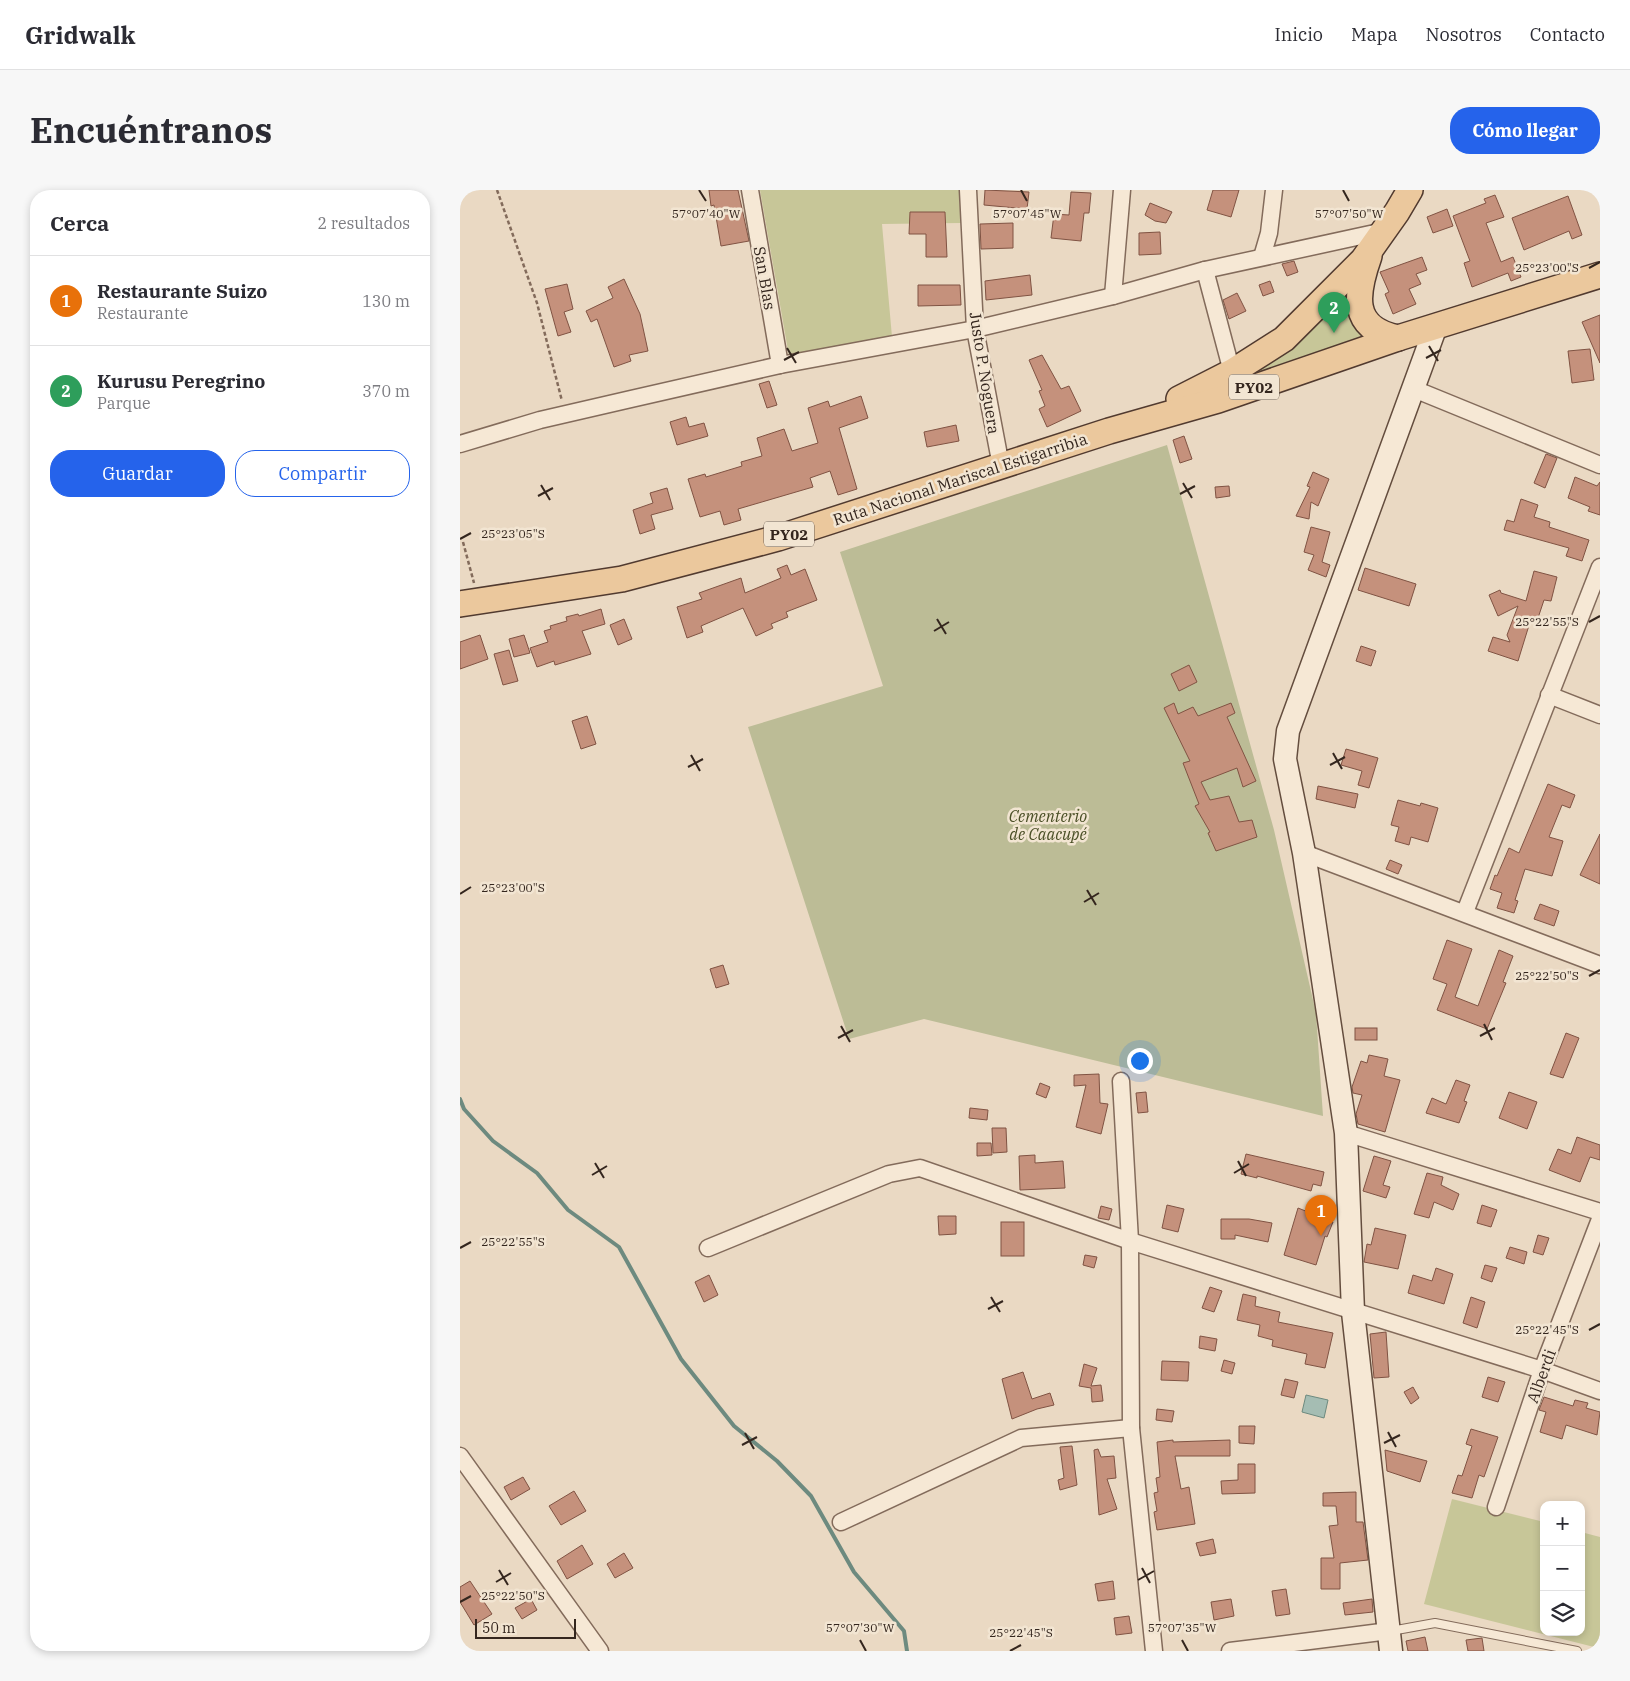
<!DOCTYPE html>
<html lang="es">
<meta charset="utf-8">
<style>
:root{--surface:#fff;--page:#f7f7f7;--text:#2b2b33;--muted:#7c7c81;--line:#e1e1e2;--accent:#2563eb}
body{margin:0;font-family:"IBM Plex Serif",serif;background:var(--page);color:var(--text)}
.controls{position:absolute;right:15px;bottom:15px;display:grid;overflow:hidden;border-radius:10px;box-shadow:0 2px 8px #0003}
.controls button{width:45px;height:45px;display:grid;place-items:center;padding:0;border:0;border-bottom:1px solid var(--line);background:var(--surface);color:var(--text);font:25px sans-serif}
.scale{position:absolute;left:15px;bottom:12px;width:101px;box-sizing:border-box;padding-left:5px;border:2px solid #34261e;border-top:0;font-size:14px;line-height:18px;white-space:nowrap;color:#34261e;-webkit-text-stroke:4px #f2e5d2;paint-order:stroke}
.you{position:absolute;left:679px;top:870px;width:18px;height:18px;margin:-12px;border:4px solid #fff;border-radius:50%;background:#1a73e8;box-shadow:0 0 0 8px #1a73e833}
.badge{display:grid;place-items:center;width:32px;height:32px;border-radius:50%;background:var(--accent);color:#fff;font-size:16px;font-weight:700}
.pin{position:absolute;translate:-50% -41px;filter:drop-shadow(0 1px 2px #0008)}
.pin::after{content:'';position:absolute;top:26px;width:18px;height:15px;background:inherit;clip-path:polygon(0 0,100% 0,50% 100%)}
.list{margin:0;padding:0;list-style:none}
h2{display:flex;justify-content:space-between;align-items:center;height:65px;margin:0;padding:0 20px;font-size:21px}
h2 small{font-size:16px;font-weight:400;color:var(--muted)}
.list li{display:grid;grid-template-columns:32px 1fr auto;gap:15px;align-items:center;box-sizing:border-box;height:90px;padding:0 20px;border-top:1px solid var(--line)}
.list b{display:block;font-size:19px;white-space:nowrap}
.list p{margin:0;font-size:16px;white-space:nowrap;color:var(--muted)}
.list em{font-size:16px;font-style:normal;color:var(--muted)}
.actions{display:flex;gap:10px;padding:15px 20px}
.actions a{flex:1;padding:11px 0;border:1px solid var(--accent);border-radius:20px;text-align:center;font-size:18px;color:var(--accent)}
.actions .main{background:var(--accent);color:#fff}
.icon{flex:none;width:28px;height:28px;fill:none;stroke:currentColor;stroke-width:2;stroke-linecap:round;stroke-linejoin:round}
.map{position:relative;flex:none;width:1140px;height:1461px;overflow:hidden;border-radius:20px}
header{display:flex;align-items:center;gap:30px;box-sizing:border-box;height:70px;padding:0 25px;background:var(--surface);border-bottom:1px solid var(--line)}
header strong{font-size:24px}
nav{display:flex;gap:28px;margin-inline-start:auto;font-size:18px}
.intro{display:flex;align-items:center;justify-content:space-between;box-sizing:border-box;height:120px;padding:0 30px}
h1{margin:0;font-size:35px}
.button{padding:12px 22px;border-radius:20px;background:var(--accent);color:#fff;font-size:18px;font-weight:700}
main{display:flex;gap:30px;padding:0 30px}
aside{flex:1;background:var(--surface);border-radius:20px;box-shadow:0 2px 8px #0003}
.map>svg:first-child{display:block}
.green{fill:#c7c698}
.cemetery{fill:#bcbc96}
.water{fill:#a5bdb3;stroke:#6d8a7f}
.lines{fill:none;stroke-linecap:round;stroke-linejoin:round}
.stream{stroke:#6d8a7f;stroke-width:4}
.building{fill:#c5917c;stroke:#805343}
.lane-casing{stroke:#836b5b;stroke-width:10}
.street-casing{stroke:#836b5b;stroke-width:19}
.secondary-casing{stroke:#644d3e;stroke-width:25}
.primary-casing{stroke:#513a2f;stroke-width:28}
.path{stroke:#836b5b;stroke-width:2.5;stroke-dasharray:4 2.5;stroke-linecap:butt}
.lane{stroke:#f6e8d5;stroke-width:8}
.street{stroke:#f6e8d5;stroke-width:16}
.secondary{stroke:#f6e8d5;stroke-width:22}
.primary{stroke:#ebc89d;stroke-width:25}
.ticks{fill:none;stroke:#34261e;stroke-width:2}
.labels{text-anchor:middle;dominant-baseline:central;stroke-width:5;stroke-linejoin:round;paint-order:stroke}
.shield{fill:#f2e5d2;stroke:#6d5f54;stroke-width:1}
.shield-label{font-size:15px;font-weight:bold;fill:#34261e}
.street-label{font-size:16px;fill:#34261e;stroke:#f2e5d2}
.park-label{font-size:16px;font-style:italic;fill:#4a4f26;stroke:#f2e5d2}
.ticks-label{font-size:12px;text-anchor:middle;fill:#34261e;stroke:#f2e5d2;stroke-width:5;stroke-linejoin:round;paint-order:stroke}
</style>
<header>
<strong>Gridwalk</strong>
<nav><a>Inicio</a><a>Mapa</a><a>Nosotros</a><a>Contacto</a></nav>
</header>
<div class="intro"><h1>Encuéntranos</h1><a class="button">Cómo llegar</a></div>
<main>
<aside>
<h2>Cerca<small>2 resultados</small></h2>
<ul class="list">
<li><span class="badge" style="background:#e8710a">1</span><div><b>Restaurante Suizo</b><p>Restaurante</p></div><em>130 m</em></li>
<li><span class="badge" style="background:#2e9e5b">2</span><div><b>Kurusu Peregrino</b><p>Parque</p></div><em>370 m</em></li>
</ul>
<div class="actions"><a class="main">Guardar</a><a>Compartir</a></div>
</aside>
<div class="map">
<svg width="1140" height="1461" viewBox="0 0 1140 1461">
<rect width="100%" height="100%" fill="#ead9c3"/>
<g class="green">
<path d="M300,0H499L501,33L422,34L432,147L329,166Z"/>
<path d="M890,96L907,146L779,191Z"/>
<path d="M992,1309L1084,1332V1442H1121V1342L1140,1347V1449L1138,1458L964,1414Z"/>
</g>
<path class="cemetery" d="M707,255L814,640L856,823L863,926L464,829L389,849L288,537L423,496L380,362Z"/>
<path class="water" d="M846,1205L868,1210L864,1228L842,1222Z"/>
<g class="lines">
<path class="stream" d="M0,909L4,919L33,951L77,983L108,1020L159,1057L221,1169L274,1236L317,1271L351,1306L394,1382L444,1441L447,1461"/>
</g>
<g class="building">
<path d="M249,0H278L289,51L261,56L254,15L251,16Z"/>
<path d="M525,0L569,2L567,19L524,15Z"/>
<path d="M753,0H779L771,27L747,20Z"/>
<path d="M611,2L631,3L629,23H624L621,51L591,48L594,24L609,25Z"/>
<path d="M1035,5L1044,27L1026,33L1041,72L1053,67L1061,87L1051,91L1048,83L1012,97L1004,73L1010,71L993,26L1026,13L1024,9Z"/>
<path d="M1108,6L1122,45L1112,49L1109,41L1064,60L1052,28Z"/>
<path d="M690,13L712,22L706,33L695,31L685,25Z"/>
<path d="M987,19L993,36L973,43L967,27Z"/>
<path d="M450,22H485L487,67H466V44H449Z"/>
<path d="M553,33V58L521,59L520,34Z"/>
<path d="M700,42L701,64L679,65V43Z"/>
<path d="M962,67L967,80L956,84L961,94L949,99L956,114L933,124L925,104L929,102L920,82Z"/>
<path d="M834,71L838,82L827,86L822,74Z"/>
<path d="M570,85L572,105L526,110L525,91Z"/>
<path d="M164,89L180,124L188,161L169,165L171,171L154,177L137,129L131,132L126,121L153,108L148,97Z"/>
<path d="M810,91L814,102L803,106L799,95Z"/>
<path d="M107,94L113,119L104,122L111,142L98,146L85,99Z"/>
<path d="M458,95H500L501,115L458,116Z"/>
<path d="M777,103L786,121L769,129L763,110Z"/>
<path d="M1140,125V173L1122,132Z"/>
<path d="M1130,159L1134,190L1112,193L1108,161Z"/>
<path d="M582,165L601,199L609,196L621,221L587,237L579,219L585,216L579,201L582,200L569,170Z"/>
<path d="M309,191L317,215L307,218L299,194Z"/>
<path d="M401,206L408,228L379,238L397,299L378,305L370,281L350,288L353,297L278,319L281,330L264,335L260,321L240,327L228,289L245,284L246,287L282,276L281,272L302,266L297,248L324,239L332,261L358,253L348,218L368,211L370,217Z"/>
<path d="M226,227L229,237L244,233L248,246L217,255L210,232Z"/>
<path d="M496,235L499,251L467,257L464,242Z"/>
<path d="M724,246L732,269L720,273L713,250Z"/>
<path d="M1086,264L1097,268L1085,298L1074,293Z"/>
<path d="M853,282L869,289L858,316L851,312L849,329L836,326L850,297L847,296Z"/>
<path d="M1115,287L1137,296L1140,292V325L1128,321L1130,317L1108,308Z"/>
<path d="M769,296L770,306L756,308L755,297Z"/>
<path d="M207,298L213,319L191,325L195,339L180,344L173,320L193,313L190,303Z"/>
<path d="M1061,309L1078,315L1074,327L1090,332L1089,337L1129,350L1122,371L1106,366L1109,358L1044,340L1047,330L1054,332Z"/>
<path d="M851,337L870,342L862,372L870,375L866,387L848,380L854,365L844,362Z"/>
<path d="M327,375L331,385L345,379L357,410L326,422L328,427L311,434L313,438L296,446L283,418L241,436L243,442L227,448L217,417L242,409L239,403L281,388L285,403L321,388L317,379Z"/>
<path d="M905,378L956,394L949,416L898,400Z"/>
<path d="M1074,381L1097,387L1091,411L1084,410L1076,434L1070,432L1058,471L1028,461L1033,447L1050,452L1047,445L1058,416L1038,426L1029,405L1040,400L1041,403L1066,411Z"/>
<path d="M141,419L145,434L122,441L131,464L95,475L94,471L77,477L70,458L88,452L84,441L91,439L90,436L107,431L106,427L118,424L119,426Z"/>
<path d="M164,429L172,449L158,455L150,435Z"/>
<path d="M20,445L28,469L0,479V452Z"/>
<path d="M64,445L70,463L54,467L49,449Z"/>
<path d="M901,456L916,461L911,476L896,471Z"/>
<path d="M49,460L58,491L43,495L34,464Z"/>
<path d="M729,475L737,492L719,501L711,484Z"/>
<path d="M714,513L718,524L733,517L738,526L771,513L775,523L767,527L796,591L783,597L777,578L741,592L750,610L769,606L779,632L792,630L797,647L756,661L748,643L750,642L735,616L739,614L723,573L730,571L704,518Z"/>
<path d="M127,526L136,554L121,559L112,531Z"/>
<path d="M886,559L918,568L909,598L898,595L902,581L881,575Z"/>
<path d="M1088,594L1115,605L1110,618L1102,615L1089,647L1103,651L1092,686L1065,679L1055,710L1058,711L1054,723L1037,718L1042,703L1030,699L1035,685L1037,686L1049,658L1059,663Z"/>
<path d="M858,596L898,604L895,618L856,609Z"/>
<path d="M938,610L960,616L961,613L978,618L968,652L951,647L949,655L935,651L939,637L931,635Z"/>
<path d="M1140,644V694L1120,685Z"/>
<path d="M930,670L942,675L938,684L926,679Z"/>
<path d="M1080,714L1099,721L1094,736L1074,729Z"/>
<path d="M987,750L1012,759L995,807L1018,816L1039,760L1053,766L1043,792L1046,793L1027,839L977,820L987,794L973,789Z"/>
<path d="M263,775L269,794L256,798L250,779Z"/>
<rect x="895" y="838" width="22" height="12"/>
<path d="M1106,843L1119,848L1103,888L1090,884Z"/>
<path d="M909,865L928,869L924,886L940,890L925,942L898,934L896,924L902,905L893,903L892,897L901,871L907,873Z"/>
<path d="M639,884L640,913L648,914L641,944L616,937L626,895L614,896V885Z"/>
<path d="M996,890L1010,895L1004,911L1007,912L999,933L966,923L972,908L986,914Z"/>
<path d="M580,893L590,897L586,908L576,904Z"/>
<path d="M686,902L688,922L678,923L676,903Z"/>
<path d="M1049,902L1077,912L1067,939L1039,928Z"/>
<path d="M510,918L528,920L527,930L509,928Z"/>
<path d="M532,938H546L547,962L533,963Z"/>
<path d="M1117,947L1140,955V970L1130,967L1120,992L1089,980L1098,959L1111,964Z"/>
<path d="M517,953H531L532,965L517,966Z"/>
<path d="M786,964L864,982L861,996L853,994L851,1001L797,986V988L781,984Z"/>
<path d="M575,965V973L603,971L605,998L560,1000L559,966Z"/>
<path d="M914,966L931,971L923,995L930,997L926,1008L903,1001Z"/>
<path d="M967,983L983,987L981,995L999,1004L993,1020L974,1012L969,1028L954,1024Z"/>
<path d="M707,1015L724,1019L718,1042L702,1038Z"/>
<path d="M1022,1015L1037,1020L1031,1037L1017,1033Z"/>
<path d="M641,1016L652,1019L649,1030L638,1028Z"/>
<path d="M838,1018L873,1032L867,1047L865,1046L856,1075L824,1065Z"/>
<path d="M478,1026H496V1044L479,1045Z"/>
<path d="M761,1029H789L812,1033L808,1052L775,1045V1049H761Z"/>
<rect x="541" y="1032" width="23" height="34"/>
<path d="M915,1038L946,1045L938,1079L904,1072L907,1054L911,1055Z"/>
<path d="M1078,1045L1089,1048L1083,1065L1073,1062Z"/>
<path d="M1050,1057L1067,1062L1064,1074L1046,1068Z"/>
<path d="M625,1065L637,1067L634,1078L623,1075Z"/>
<path d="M1025,1075L1037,1078L1032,1092L1021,1088Z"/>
<path d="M976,1078L993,1084L984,1114L948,1103L953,1085L972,1091Z"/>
<path d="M249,1085L258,1105L244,1112L235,1092Z"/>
<path d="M750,1097L762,1101L754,1122L742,1118Z"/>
<path d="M783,1104L796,1107L795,1116L820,1122L818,1132L873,1143L865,1178L845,1174L847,1164L812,1156L813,1150L798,1146L800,1135L777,1130Z"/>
<path d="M1011,1107L1025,1112L1017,1138L1003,1133Z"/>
<path d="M926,1142L929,1187L914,1188L910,1144Z"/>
<path d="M740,1146L757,1149L755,1161L739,1158Z"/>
<path d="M764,1170L775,1173L772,1184L761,1181Z"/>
<path d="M702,1171L729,1172L728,1191L701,1190Z"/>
<path d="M624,1174L637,1178L631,1196L641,1195L643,1211L632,1212L631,1198L619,1196Z"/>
<path d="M563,1182L572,1209L590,1203L594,1215L577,1219L552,1229L542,1189Z"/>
<path d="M1028,1187L1045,1192L1038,1212L1022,1207Z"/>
<path d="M825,1189L838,1192L834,1208L821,1205Z"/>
<path d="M953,1197L959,1208L951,1214L944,1202Z"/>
<path d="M1084,1207L1113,1216L1115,1210L1128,1213L1126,1218L1140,1222L1137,1245L1106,1235L1102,1249L1080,1242L1086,1222L1079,1220Z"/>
<path d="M697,1219L714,1221L712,1232L696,1230Z"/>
<path d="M779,1236H795L794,1254L779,1253Z"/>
<path d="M1011,1239L1038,1247L1024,1287L1019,1285L1012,1308L992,1303L998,1285L1002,1286L1012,1256L1006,1254Z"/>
<path d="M713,1250V1252L770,1250V1266H715L721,1299L729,1297L735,1334L697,1340L694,1322L697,1321L694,1303L698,1302L696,1288L700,1287L697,1252Z"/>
<path d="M612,1256L617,1295L600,1300L598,1290L604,1288L600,1257Z"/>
<path d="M638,1259L641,1267L654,1266L656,1288L647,1289L657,1319L639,1325L634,1260Z"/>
<path d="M925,1260L967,1271L960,1292L927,1281Z"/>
<path d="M778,1274H795V1303L762,1304L761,1291L778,1290Z"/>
<path d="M63,1287L70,1299L51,1310L44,1297Z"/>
<path d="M114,1301L126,1321L101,1335L89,1316Z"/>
<path d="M896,1302V1332H903L908,1370L880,1373V1399H861V1368H874L869,1336L878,1335L876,1316H863V1303Z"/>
<path d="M753,1349L756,1363L740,1366L736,1353Z"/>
<path d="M122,1355L133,1374L107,1389L97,1371Z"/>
<path d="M164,1363L173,1378L155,1388L147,1374Z"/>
<path d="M10,1391L32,1424L14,1435L0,1412V1397Z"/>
<path d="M653,1391L655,1409L638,1411L635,1394Z"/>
<path d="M826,1399L830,1424L816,1426L812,1401Z"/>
<path d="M71,1409L77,1420L62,1429L55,1418Z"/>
<path d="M771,1409L774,1426L754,1430L751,1412Z"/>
<path d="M912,1409L913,1422L885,1425L883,1413Z"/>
<path d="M669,1426L672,1443L656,1445L654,1428Z"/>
<path d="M965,1447L968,1461H948L946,1451Z"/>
<path d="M1022,1448L1024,1461H1008L1006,1450Z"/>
</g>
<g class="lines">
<defs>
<path id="lane" d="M931,1441L975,1433L1117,1461"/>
<g id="street">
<path d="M290,0L320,175"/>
<path d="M508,0L515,139L541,276"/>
<path d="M802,67L809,43L814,0"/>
<path d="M745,80L772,182"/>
<path d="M653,106L662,0"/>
<path d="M954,199L1140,275"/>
<path d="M0,254L80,230L171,209L320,175L515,139L653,106L745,80L924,41"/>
<path d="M1089,505L1140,525"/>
<path d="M844,663L1140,775"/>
<path d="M1005,722L1140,377"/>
<path d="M661,891L670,1051L671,1238L694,1461"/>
<path d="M886,943L1140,1022"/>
<path d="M248,1058L429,984L460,978L670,1051L1082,1180L1140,1201"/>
<path d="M0,1266L140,1461"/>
<path d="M1036,1317L1082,1180L1140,1029"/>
<path d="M381,1332L561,1248L671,1238"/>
<path d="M770,1461L929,1441"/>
</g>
<path id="secondary" d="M931,1461L893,1122L886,943L844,663L825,569L828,541L976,136"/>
<g id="primary">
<path d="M909,66C896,103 889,138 938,148"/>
<path d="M719,209L772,182L824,149L903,70L937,22L950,0"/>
<path d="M0,414L162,389L318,348L649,241L758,210L938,148L1140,85"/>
</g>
</defs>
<use href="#lane" class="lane-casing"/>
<use href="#street" class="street-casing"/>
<use href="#secondary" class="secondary-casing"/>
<use href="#primary" class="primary-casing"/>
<g class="path">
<path d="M37,0L77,113L102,211"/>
<path d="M3,352L14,393"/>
</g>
<use href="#lane" class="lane"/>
<use href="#street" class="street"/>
<use href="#secondary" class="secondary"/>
<use href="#primary" class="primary"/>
</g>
<path class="ticks" d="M239,0L246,11M561,0L567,11M883,0L889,11M1129,78L1140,72M969,156L978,171M327,158L336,173M966,168L981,160M324,170L339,162M723,293L732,308M81,295L90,310M720,304L735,296M78,306L93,298M0,349L11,343M477,429L486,444M1129,432L1140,426M474,441L489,432M873,563L882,579M231,565L240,581M870,575L885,567M228,577L243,569M627,700L636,715M0,704L11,697M624,712L639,703M1129,786L1140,780M1024,834L1032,850M381,836L390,852M1020,846L1035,838M378,848L393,840M778,971L786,986M135,973L144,988M774,983L789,974M132,985L147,976M0,1058L11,1052M531,1107L540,1122M528,1119L543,1111M1129,1140L1140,1134M928,1242L936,1257M285,1243L294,1259M924,1253L940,1245M282,1255L297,1247M682,1378L690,1393M39,1380L48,1395M678,1390L694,1381M36,1392L51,1383M0,1412L11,1406M400,1450L406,1461M722,1450L728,1461M550,1461L561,1455"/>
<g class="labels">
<g class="shield">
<rect x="769" y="184.5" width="50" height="25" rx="4"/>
<rect x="304" y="331.5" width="50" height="25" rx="4"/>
</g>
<g class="shield-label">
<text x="794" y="197">PY02</text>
<text x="329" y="344">PY02</text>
</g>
<g class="street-label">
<text transform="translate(305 88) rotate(80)">San Blas</text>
<text transform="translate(525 183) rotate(81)">Justo P. Noguera</text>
<text transform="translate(500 289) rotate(-18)">Ruta Nacional Mariscal Estigarribia</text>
<text transform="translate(1081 1186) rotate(-70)">Alberdi</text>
</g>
<g class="park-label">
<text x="588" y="626">Cementerio<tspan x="588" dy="18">de Caacupé</tspan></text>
</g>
</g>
<g class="ticks-label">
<text x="246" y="28">57°07'40"W</text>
<text x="567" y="28">57°07'45"W</text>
<text x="889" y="28">57°07'50"W</text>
<text x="1087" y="82">25°23'00"S</text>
<text x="53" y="348">25°23'05"S</text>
<text x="1087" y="436">25°22'55"S</text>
<text x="53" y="702">25°23'00"S</text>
<text x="1087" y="790">25°22'50"S</text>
<text x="53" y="1056">25°22'55"S</text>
<text x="1087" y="1144">25°22'45"S</text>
<text x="53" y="1410">25°22'50"S</text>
<text x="400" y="1442">57°07'30"W</text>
<text x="722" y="1442">57°07'35"W</text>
<text x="561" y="1447">25°22'45"S</text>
</g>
</svg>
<div class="controls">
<button>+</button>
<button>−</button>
<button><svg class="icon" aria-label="layers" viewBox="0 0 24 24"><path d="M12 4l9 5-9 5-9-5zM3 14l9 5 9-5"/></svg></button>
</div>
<div class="scale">50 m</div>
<div class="you"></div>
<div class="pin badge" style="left:861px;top:1046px;background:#e8710a">1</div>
<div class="pin badge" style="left:874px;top:143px;background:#2e9e5b">2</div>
</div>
</main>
